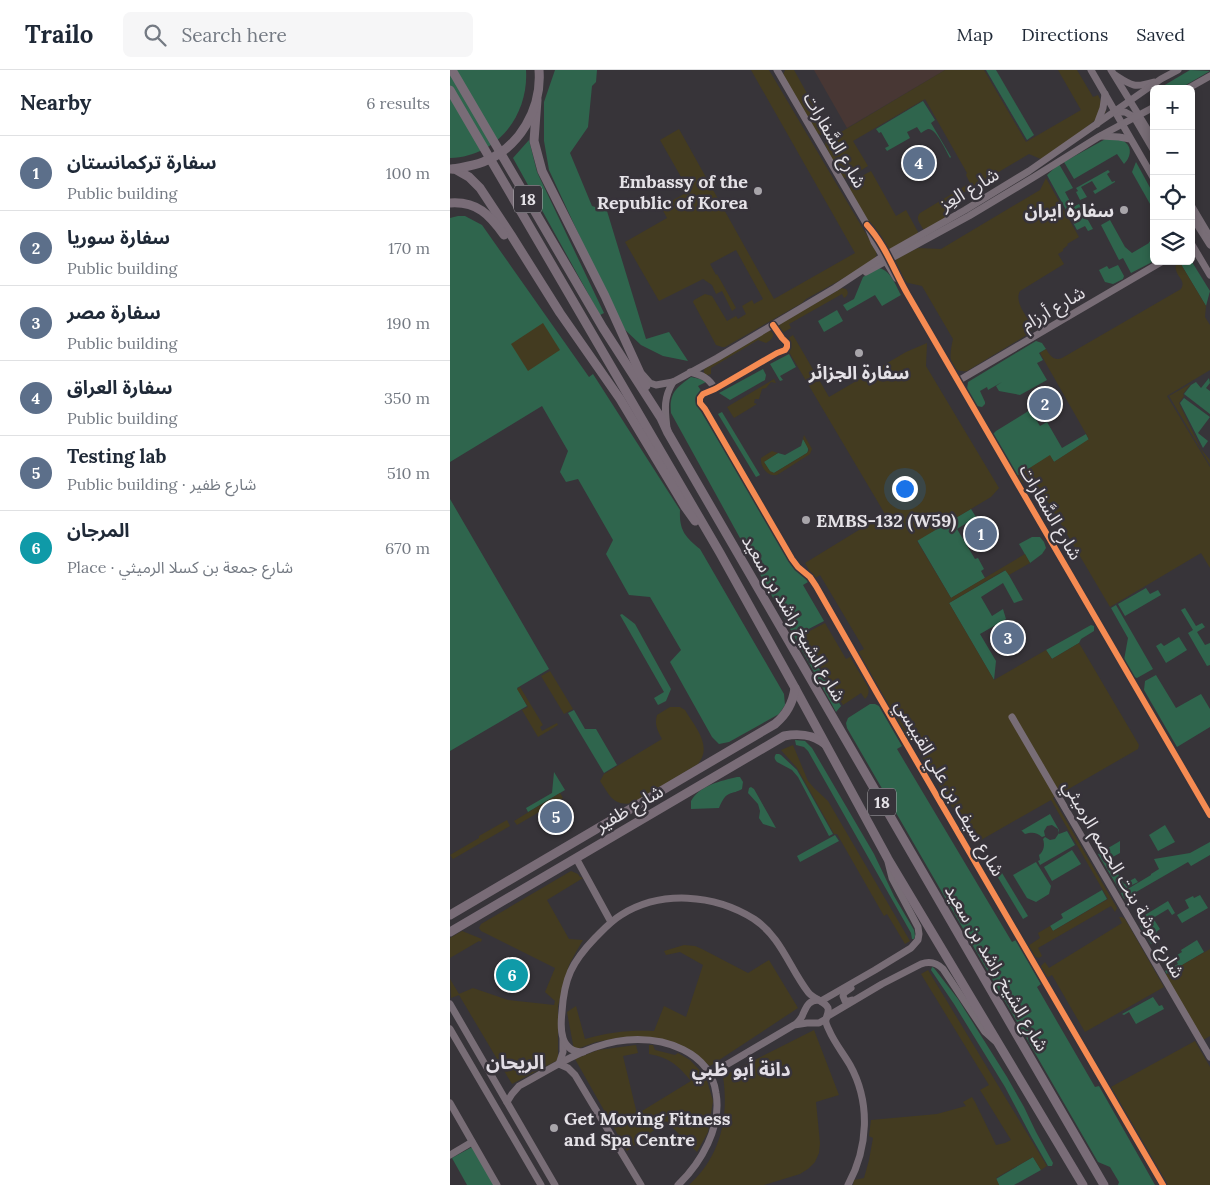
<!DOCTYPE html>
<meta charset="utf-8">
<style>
:root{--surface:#fff;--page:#f6f6f7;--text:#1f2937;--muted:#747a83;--line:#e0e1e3;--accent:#0b8043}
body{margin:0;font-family:Lora,"Noto Sans Arabic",serif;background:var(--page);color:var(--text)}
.controls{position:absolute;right:15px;top:15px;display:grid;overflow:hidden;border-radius:8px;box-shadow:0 2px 8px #0003}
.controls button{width:45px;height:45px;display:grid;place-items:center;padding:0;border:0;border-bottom:1px solid var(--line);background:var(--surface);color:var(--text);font:25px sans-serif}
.you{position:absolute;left:454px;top:418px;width:18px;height:18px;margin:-12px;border:4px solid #fff;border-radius:50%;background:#1a73e8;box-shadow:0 0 0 8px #1a73e833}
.badge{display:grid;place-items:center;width:32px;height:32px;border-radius:50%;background:var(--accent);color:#fff;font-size:16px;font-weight:700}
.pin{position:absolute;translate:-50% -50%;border:2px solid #fff;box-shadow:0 1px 5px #0006}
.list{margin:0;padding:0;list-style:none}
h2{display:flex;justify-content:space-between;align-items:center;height:65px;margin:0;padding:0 20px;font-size:21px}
h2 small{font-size:16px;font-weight:400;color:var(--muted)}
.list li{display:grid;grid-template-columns:32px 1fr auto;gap:15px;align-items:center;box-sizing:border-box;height:75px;padding:0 20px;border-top:1px solid var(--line)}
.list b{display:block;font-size:19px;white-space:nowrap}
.list p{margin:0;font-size:16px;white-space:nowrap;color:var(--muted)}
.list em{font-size:16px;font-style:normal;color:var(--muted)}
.icon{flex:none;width:28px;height:28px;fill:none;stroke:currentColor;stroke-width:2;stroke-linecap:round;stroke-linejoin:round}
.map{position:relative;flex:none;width:760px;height:1115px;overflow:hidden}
header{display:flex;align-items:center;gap:30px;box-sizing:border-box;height:70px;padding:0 25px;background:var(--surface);border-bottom:1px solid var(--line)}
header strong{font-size:24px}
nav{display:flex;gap:28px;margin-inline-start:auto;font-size:18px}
.search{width:350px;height:45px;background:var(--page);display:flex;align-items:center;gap:12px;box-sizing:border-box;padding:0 18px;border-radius:8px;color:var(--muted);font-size:19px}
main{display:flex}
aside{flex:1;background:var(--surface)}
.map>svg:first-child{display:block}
.industrial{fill:#483734}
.green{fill:#2f654d}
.sand{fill:#433b20}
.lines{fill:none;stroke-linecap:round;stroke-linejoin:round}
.minor{stroke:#786d76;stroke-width:7}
.major{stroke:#796c77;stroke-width:9}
.cycleway-casing{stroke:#37333a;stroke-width:9}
.cycleway{stroke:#f68b52;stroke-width:6}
.poi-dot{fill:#a8a5aa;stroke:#37333a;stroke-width:2}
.labels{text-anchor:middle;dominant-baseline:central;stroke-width:5;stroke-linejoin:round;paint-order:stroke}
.shield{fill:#37333a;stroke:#b1aeb3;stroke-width:1}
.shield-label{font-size:16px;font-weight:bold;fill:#e5e2e7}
.street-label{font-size:18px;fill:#e5e2e7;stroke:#37333a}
.poi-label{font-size:18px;font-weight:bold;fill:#e5e2e7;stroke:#37333a;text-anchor:end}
.neighbourhood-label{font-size:19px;font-weight:bold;fill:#e2dde5;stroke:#37333a}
</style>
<header>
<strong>Trailo</strong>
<div class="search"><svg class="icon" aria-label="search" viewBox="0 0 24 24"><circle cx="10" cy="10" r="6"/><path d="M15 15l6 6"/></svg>Search here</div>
<nav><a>Map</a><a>Directions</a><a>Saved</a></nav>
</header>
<main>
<aside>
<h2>Nearby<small>6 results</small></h2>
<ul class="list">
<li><span class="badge" style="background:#5c6f8a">1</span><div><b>سفارة تركمانستان</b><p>Public building</p></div><em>100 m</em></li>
<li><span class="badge" style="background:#5c6f8a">2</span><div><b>سفارة سوريا</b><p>Public building</p></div><em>170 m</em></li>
<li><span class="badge" style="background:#5c6f8a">3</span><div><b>سفارة مصر</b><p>Public building</p></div><em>190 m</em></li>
<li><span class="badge" style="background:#5c6f8a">4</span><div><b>سفارة العراق</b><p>Public building</p></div><em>350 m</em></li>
<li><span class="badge" style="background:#5c6f8a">5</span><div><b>Testing lab</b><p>Public building · شارع ظفير</p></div><em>510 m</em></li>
<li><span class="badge" style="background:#0f9aa8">6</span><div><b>المرجان</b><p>Place · شارع جمعة بن كسلا الرميثي</p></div><em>670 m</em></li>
</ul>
</aside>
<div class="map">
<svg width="760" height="1115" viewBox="0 0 760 1115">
<rect width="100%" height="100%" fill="#373439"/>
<path class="industrial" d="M364,0H495L397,58Z"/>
<g class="green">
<path d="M0,0H76C79,45 47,87 0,88Z"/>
<path d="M105,0H147L146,12L142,16L138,57L120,83L142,136L157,141L196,269L219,262L238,291L213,286L191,275L171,256L99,100L94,71V32Z"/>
<path d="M536,0H546L584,65L577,70Z"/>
<path d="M740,0L760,1L729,19H708Z"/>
<path d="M473,31L485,50L481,53L501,87L500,88C496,81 486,58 478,59C477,59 471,63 471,63L467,57L457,62L460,68L437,81L435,78L439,76L431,62L429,63L426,59Z"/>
<path d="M659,67C664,68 671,69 675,72C683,78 680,88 674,94L667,84L624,109L614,92Z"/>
<path d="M79,70L87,102L154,243L150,245L63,88Z"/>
<path d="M686,92L704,125V141L682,102Z"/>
<path d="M609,94L623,118L615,122L623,137L629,134L643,159L638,161L635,156L627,160L597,105Z"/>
<path d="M658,100L660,102L657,104L662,112L665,111V112L645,124L643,121L647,119L642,111L631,117L637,127L630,130L626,122L628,121L626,118Z"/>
<path d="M8,146H15L32,155L139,307L143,304L230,440C229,460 235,467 250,479L334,624L335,635L329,644L279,672L269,674L262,667L220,592L231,580L200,527L179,525L156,484L163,470L128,409L116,412L110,402L118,381L92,336L0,392V148Z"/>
<path d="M660,150L675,177L682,183L699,173V172L704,169V191L681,203L673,188L669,190L651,155Z"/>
<path d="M729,191H741L742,192L760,221L756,236Z"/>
<path d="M668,195L674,206L673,209L663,214L655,212L649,200L657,196L659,199Z"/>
<path d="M427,198C440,198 446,216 451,225L432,236L425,225L397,241L393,235L404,229L413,207Z"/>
<path d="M387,240L393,251L374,262L368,251Z"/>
<path d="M586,271L592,273L596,279L589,283L593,290L587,293L597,310L570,325L549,321L546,316L552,312L538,320L537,317L530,321L535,332V334L532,337L527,336L517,319L518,312Z"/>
<path d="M339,284L346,297L330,306L333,310L330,311L320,294Z"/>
<path d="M313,299L316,305L315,310L280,330L269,323Z"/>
<path d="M241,307L250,309L256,312L248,316L252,322C247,325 244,327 246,333L315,448L358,512L353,515L374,551L349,564L391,636L386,642L221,343C219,323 226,318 241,307Z"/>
<path d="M759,308L760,313L756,318L760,321V344L734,324L741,315L746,312L751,318Z"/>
<path d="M734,328L760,347L748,363L758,371L753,378L730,333Z"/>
<path d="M580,340L590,356L597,352L612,378L636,364L639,370L604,392L600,386L567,406L543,364L546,361Z"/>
<path d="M272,342L310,405L306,407L268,344Z"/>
<path d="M353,369C356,374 360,378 357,383L324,403L320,402L314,392V391L328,383L335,385L351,376Z"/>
<path d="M0,429L99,599L67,618L77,636L0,681Z"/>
<path d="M521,439L526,447L507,459L525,489L528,488L534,499L531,501L535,508L501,528L467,470Z"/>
<path d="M582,467H590L594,472L596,478L592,484L580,493L569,474Z"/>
<path d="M556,500L573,530L564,533L553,513L531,527L542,546L553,539L556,549L530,564L546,591L544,610L499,533Z"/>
<path d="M696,518L700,524L708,520L711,525L675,546L668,534Z"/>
<path d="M666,535L703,599L687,608L684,607L674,590L678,568L661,538Z"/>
<path d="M735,538L746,556L752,553L755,557L747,562L755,575L760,573V595L757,596L738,563L743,560L731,540Z"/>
<path d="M172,544L185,554L221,619L216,631L208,635L204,628L214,622L170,545Z"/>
<path d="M641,555L644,556V561L631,569L629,573L602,589L596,580Z"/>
<path d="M729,567L737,580L716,593L706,576L711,573L714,576Z"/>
<path d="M706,605L726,638L751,624L760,639V657L727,677L694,620L695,611Z"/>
<path d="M420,634H425L429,636L452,676L447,679L562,872L566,870L591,914L587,917L645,1017L649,1016L705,1115H668L669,1112L660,1097L648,1092L397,658L396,653L398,648Z"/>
<path d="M124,640L135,659H146L167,695L154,703L118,643Z"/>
<path d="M345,670L355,671L362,678L424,784L444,826L464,860L465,866L464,869H462L461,863L358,681L354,677L346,675Z"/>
<path d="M326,684H329L331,685L347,700L383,764L379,766L348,707L342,700L327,692C324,689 324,687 326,684Z"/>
<path d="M104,702L115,720L78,742L76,738L102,723Z"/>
<path d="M287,707H290L293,712L292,719C287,722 284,722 279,724C274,726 271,733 269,738L241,739V731C250,715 271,711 287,707Z"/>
<path d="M301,717L304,719L326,758L313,754L309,748L310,741L308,734L298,723L299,718Z"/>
<path d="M600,744L609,760V764L617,761L625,775L590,795L588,791L590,790L589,785C594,781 595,775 593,769L595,767L600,770L605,769L609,763L608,759L602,755L597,756L594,761L595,766L592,767C586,762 582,762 575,764L572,761H571Z"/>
<path d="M715,755L725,772L708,781L699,765Z"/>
<path d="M385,765L389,771L350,792L347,786Z"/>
<path d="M670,771V783L659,789L674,814L685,808L688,812L670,821L648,784Z"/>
<path d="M760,772V785L741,796L738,792L674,829L671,823L701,805V804L709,799L704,789L740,783Z"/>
<path d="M622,780L631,794L602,811L594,797Z"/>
<path d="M586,792L601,816L599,824L586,832L577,828L563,805Z"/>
<path d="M549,798L578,846L573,849L544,801Z"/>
<path d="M652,820L657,829L603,861L600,856L613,848L611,844Z"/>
<path d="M750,825L758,838L732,853L727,845L739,838L735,830L743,826L744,828Z"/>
<path d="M718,831L725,843L722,845L718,839L703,848L710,859L706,862L710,868L701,874L690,856L694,854L692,851L695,845Z"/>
<path d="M747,870L754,882L717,904L715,901L728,894L724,887L732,882L731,880Z"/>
<path d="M482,897L484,898L508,929L557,1007L574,1037L586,1062L603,1093L602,1096H598L582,1068L555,1017L504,934L481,900Z"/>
<path d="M703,927L709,936L712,935L714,939L686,954L679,942L674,945L672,944Z"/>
<path d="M22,1077L44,1115H17L2,1088Z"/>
<path d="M583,1087L591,1100L564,1115H549L546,1109Z"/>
</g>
<g class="sand">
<path d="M301,0H319L425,179C428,184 426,188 423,192L356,229L352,233L275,277H272L266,275L243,232L244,230L255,224L262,226L277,251L286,246L288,249L296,244L292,236L302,230L304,234L313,229L286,180L260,194L266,205L267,204L286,238L282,241L272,221L266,224L262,215L253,209L209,231L175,172L217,148L211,137L239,121L210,70L229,59L324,229L405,183Z"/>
<path d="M335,0H344L374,54L379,52L381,56L378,61L371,65L366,63L333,5Z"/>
<path d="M495,0H534L576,72L631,40L608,0H627L643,27L648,25L656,42L593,90L579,84L503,129L498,149L478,161L473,159C470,153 465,149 470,143L520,113L516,105L517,103L475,29L403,71L418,96L397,109L391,106L375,75L376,71Z"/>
<path d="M421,101L446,146L456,140L468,162L466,167L444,181L435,180L400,121C399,110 413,106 421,101Z"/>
<path d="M596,108L629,167L617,174L618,175L613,179V181L608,184L614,194L570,221C564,232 576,245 582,255V259L580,263L517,301C496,304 500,282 503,269L472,216L454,212L445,193L446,189L468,178L491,179L590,120Z"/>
<path d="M726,191H729L756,236L755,247L760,255V300L717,326L760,397V498L751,483L660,537L591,420L570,411L567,406L600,385L604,392L639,369L590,283L596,279C600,286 604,291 612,288L731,219C736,211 728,208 726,200C725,198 726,194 726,191Z"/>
<path d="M392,218L396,219C399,222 398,226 394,228L392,224L339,254L341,258L332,263L328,257L329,254Z"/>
<path d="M93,253L110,280L78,301L61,274Z"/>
<path d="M319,260C327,264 322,270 316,273L308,270L261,298V304L257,305L254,303V299Z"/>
<path d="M343,265L379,327L456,282L477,273L476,296L549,418L541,427L467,471L501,528L575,484L580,493L559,505L555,500L499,533L544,610L596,580L602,589L629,573L689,675L688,679L603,728L667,838L665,842L661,836L588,878L592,886L589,888L583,886L578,876L590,868L588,863L600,856L603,861L658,829L601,730L524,774L462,670L458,672L408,582L414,579L370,505L364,509L355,493L435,444L339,282V275L337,269Z"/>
<path d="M324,309L326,313L321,312L316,318L312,319L309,329H305L304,333L307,334L284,348L277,337Z"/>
<path d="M740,314V315L733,324L734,326L729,333L751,379L760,390V395L719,326Z"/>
<path d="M354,365L362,379L360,384L327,405C317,407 310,396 311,388L322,381L328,383L314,392L320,401L324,403L357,383L359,380L353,369Z"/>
<path d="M375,553L396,589L400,587L418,617C419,622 419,625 415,629L411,623L393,635L352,565Z"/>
<path d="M100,601L123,639L114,644L91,606Z"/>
<path d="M70,617L93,655L90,657L92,661L107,653L108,655L88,667L72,640L78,637L67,619Z"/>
<path d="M220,637H230L235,640C245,657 263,676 248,694L183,733C163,737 159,724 150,711L154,704L212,669C208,661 204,655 207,645Z"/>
<path d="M343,675L358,711L364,718L378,731L460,871L455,874L437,844L434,846L387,764H384L347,698L331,680Z"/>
<path d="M110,723L113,728L67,755L64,751Z"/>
<path d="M57,750L60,756L3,789L0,785L29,768V766Z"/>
<path d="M121,801L128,804L130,807L133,808L97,830L119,869L133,870L126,882L119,895L108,936V990L62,1014L9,925L1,928L0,909L9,924L23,918L58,930L104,935L105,931L95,922L105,898L31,861L29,858L31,854Z"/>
<path d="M669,847H672L675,849L714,917L635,962L602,905L596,908L590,897L595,892L599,898L672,853Z"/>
<path d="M12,861L32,869L31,872L29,871L0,888V868Z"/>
<path d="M234,875L245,876L252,879L298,903L319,890L348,938L260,996L236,978L174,967L146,972L124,980L117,942L126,936L135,969C160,962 179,960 204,961L214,936L236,947L253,895L230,882L216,885L214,881Z"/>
<path d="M760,879V966L753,970L715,905Z"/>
<path d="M478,900L597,1096L591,1100L583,1087L546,1108L549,1115H403L404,1110L414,1108L419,1090L423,1068L419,1066L421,1050L487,1044L516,1036L513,1032L522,1027L525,1032L546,1075L555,1073L561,1070L530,1020L539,1015L471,904Z"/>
<path d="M364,960L389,1025L366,1032L370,1073L369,1083L365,1092L358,1099L350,1104L314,1115H239C271,1086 279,1047 273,1006Z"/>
<path d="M745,971L760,997V1115H714L659,1018Z"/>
<path d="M186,975L188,983L173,986L187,1044L241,1011C229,996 219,987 199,984V975H203L205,980L225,985L228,983L240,990L256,1007L263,1031L258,1062L247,1082L216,1051L177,1081L125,989L148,980Z"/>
</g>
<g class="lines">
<g class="minor">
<path d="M327,0L417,155L424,172L446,208"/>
<path d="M641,0L704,109"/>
<path d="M661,0L704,70"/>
<path d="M665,5C682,16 684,18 704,12"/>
<path d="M737,19L760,6"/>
<path d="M666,42H675L684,47L704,81"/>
<path d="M647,54L653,38L655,24"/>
<path d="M651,66L669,67L680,69"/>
<path d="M741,135L760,167"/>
<path d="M741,145L760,175"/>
<path d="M417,155C436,176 444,201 458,225L760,745"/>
<path d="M741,173L760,205"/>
<path d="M416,202L519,146L584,107L650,66L704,37"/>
<path d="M323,255L332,268L337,273V277L335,280L327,283L265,319L253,324L250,328V333L255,339L342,489L348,497L360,507L366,516L428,625L713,1115"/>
<path d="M240,302C252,305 259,308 265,319"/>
<path d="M193,305L200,313L206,315L223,312L267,288L385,218L432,187L515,140L579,101L711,9L728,0"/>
<path d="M508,311L713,191"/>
<path d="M217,358C215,340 213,329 223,312"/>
<path d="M562,647L760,987"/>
<path d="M126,788L161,852"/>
<path d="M401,918L394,923L393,926L395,931H399L402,930"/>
<path d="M371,931L425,900L461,878L468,870L469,864L468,857L442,808L438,792"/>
<path d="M0,934L105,1115"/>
<path d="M378,946L432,914L471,894C479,891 487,893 493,899L535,962L545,971"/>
<path d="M346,954C349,951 352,948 353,944C357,936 358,931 368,930"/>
<path d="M0,959L91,1115"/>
<path d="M113,970V982L109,994L118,998L125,1005L191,1115"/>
<path d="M133,982C110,982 110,959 112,942C114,908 122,892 145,868C153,860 161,851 171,845C211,820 264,824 304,849C331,867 339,897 358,922C363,929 375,931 378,938C379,942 377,945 376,949C375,952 377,956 379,960C384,972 393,983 400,995C421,1033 418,1078 398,1115"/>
<path d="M259,1005L344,955L357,953H369L376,949"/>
<path d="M57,1032L62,1024L69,1016C103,998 138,973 177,970C214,967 260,981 266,1023C272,1057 251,1093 228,1115"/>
<path d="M0,1033L47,1115"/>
<path d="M0,1085L22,1072"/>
</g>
<g class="major">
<path d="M2,0L153,258L211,348L218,363L654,1115"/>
<path d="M0,20L270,483L345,618L438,789L633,1115"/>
<path d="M87,30L84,71L92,101L155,226L196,316"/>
<path d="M1,99H5L19,107L30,118L61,165L110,243L170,329L235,437L245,451"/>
<path d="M3,99C13,97 23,96 33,92C70,78 92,38 89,0"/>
<path d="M0,133C27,131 40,145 54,165"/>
<path d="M0,845L325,654C337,644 343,633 345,618"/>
<path d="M0,862L334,666C349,663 362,664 375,674"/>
</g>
<defs>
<g id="cycleway">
<path d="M417,155C436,176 444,201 458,225L760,745"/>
<path d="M323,255L332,268L337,273V277L335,280L327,283L265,319L253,324L250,328V333L255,339L342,489L348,497L360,507L366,516L428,625L713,1115"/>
</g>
</defs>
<use href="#cycleway" class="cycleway-casing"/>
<use href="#cycleway" class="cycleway"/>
</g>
<g class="poi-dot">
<circle cx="308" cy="121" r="5"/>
<circle cx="674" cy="140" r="5"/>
<circle cx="409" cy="283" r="5"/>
<circle cx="356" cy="450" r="5"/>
<circle cx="104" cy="1058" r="5"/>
</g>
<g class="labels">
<g class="shield">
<rect x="64" y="115.5" width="28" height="27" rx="4"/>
<rect x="418" y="718.5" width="28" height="27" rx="4"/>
</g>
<g class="shield-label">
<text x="78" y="129">18</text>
<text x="432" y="732">18</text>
</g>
<g class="street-label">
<text transform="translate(385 70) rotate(60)">شارع السَّفارات</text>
<text transform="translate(519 119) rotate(-31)">شارع العِز</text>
<text transform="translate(603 238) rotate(-30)">شارع أرزام</text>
<text transform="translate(601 442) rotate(60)">شارع السَّفارات</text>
<text transform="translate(344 548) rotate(60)">شارع الشيخ راشد بن سعيد</text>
<text transform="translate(500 718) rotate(60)">شارع سيف بن علي القبيسي</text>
<text transform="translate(179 738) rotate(-30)">شارع ظفير</text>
<text transform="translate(674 809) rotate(60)">شارع عوشة بنت الحصم الرميثي</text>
<text transform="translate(547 898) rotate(60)">شارع الشيخ راشد بن سعيد</text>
</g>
<g class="poi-label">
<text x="298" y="111">Embassy of the<tspan x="298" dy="21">Republic of Korea</tspan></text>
<text x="664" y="140">سفارة ايران</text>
<text x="409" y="302" text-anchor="middle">سفارة الجزائر</text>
<text x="366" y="450" text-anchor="start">EMBS-132 (W59)</text>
<text x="114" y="1048" text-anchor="start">Get Moving Fitness<tspan x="114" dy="21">and Spa Centre</tspan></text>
</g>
<g class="neighbourhood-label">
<text x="65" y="992">الريحان</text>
<text x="291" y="999">دانة أبو ظبي</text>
</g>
</g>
</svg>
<div class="controls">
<button>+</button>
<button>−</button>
<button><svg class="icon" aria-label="locate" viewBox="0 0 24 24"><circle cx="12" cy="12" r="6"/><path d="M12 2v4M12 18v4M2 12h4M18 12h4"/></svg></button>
<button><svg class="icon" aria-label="layers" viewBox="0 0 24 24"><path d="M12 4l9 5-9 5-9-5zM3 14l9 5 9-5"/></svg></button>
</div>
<div class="you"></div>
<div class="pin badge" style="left:531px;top:464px;background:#5c6f8a">1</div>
<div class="pin badge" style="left:595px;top:334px;background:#5c6f8a">2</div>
<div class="pin badge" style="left:558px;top:568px;background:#5c6f8a">3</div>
<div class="pin badge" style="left:469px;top:93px;background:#5c6f8a">4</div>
<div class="pin badge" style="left:106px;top:747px;background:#5c6f8a">5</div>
<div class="pin badge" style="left:62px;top:905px;background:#0f9aa8">6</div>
</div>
</main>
